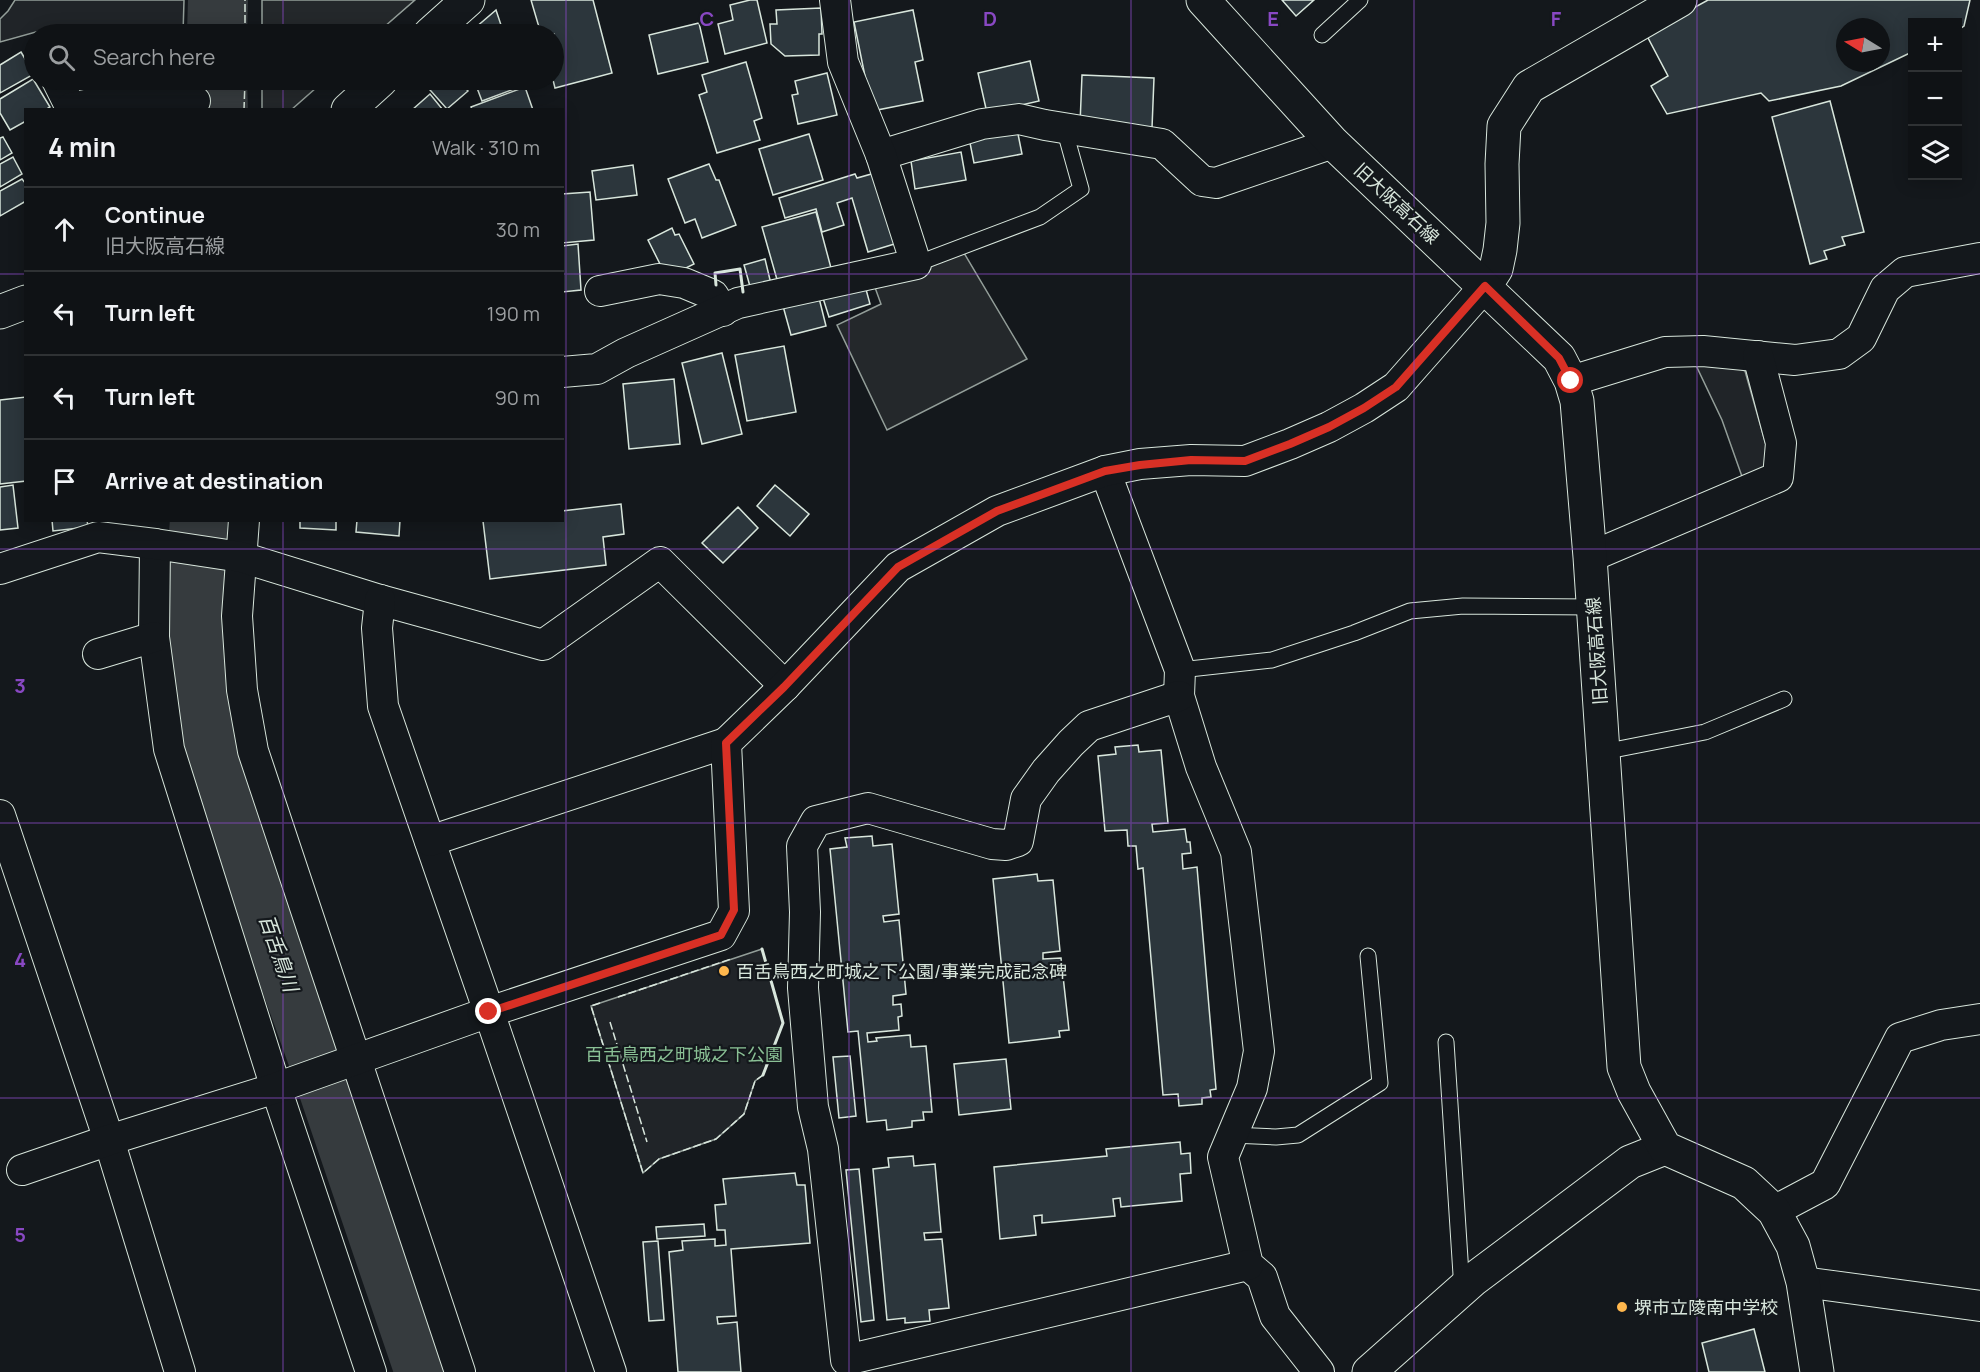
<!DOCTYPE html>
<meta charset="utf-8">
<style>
:root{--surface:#0f1215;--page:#181b1e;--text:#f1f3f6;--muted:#9b9ea0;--line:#2f3234}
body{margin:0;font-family:Manrope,"Noto Sans JP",sans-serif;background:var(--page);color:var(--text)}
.controls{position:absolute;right:18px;top:18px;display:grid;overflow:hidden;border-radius:0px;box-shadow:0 3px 15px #0003}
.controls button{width:54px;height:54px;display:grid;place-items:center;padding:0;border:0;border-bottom:2px solid var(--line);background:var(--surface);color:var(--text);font:30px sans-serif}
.compass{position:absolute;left:1836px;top:18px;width:54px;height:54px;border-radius:50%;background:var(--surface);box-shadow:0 3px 15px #0003;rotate:280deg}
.stop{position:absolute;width:18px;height:18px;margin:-14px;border:4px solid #d93025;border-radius:50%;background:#fff}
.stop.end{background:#d93025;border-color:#fff;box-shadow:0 2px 6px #0008}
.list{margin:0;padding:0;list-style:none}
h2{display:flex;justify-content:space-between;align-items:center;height:78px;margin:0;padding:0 24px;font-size:26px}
h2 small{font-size:20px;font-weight:400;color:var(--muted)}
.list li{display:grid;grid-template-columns:39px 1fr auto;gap:18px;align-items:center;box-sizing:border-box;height:84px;padding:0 24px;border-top:2px solid var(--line)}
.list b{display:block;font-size:22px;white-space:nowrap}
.list p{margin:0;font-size:20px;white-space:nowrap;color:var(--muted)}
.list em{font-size:20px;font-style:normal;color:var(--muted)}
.icon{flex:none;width:33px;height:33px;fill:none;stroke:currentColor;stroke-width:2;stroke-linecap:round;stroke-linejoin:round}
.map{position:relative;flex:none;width:1980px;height:1372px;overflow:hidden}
.search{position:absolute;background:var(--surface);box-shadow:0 3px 15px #0003;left:24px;top:24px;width:540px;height:66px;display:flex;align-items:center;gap:15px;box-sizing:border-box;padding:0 21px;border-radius:33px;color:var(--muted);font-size:22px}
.panel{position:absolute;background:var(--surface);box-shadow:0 3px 15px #0003;left:24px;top:108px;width:540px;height:414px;border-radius:0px}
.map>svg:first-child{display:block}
.green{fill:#202428;stroke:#939e99;stroke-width:1.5}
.parking{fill:#24282b;stroke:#939e99;stroke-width:1.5}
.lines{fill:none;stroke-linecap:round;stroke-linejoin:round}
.river{stroke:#363b3e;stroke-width:60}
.building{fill:#2c363c;stroke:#d8e6dc;stroke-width:1.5;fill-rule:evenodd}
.lane-casing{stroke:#d8e6dc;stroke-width:17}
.street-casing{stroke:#d8e6dc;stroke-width:32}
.secondary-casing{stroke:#d8e6dc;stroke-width:35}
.primary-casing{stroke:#d8e6dc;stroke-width:35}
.lane{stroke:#14181c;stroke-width:15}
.street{stroke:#14181c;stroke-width:30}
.secondary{stroke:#14181c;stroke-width:33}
.primary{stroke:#14181c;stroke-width:33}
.fence{stroke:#d8e6dc;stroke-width:1.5;stroke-dasharray:8 3;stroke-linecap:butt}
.wall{stroke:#d8e6dc;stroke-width:3}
.route{stroke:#d93025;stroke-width:8}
.grid{fill:none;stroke:#8948c3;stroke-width:1.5;stroke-opacity:0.55}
.poi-dot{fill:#ffb74d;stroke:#14181c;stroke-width:2}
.labels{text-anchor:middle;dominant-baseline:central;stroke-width:4.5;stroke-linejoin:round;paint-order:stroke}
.street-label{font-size:18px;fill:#d8e6dc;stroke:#14181c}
.poi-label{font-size:18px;fill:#d8e6dc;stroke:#14181c;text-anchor:start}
.park-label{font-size:18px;fill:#8ac095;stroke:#14181c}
.water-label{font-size:20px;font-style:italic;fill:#d8e6dc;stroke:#14181c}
.grid-label{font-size:20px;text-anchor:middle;font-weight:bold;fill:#8948c3;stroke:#14181c;stroke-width:4.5;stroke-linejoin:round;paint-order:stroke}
</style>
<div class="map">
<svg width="1980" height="1372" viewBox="0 0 1980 1372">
<rect width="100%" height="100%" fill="#14181c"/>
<g class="green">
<path d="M15,0H184L183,34H91L86,29L43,30L0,42V19L8,11Z"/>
<path d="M1693,359L1727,362L1745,371L1768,452L1762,476L1745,485L1722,420Z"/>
<path d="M762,949L783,1023L763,1075L755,1081L744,1114L716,1139L659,1159L643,1173L591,1006Z"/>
</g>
<g class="parking">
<path d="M262,0H415L376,34H262Z"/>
<path d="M262,80H325L291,110L262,109Z"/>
<path d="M964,253L1027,359L887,430L837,325L881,304L873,282Z"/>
</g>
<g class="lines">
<g class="river">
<path d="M217,34L218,0"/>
<path d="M217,80L218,110"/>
<path d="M200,520L196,572L199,652L205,716L228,807L317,1055L425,1372"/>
</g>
</g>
<g class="building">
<path d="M531,0H593L612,73L555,88L553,80L554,34H541Z"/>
<path d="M750,0H757L767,43L725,54L718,24L733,20L730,5Z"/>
<path d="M1282,0H1314L1296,16Z"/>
<path d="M1708,0H1970L1964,26L1958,30V22H1912V52L1841,86L1769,101L1761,93L1667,114L1651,86L1668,76L1646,34ZM1845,27H1881V63H1845Z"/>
<path d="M821,8L822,34H819V55L785,56L771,44L770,24H777L776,10Z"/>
<path d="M496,10L501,25L477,34H468Z"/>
<path d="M913,10L923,60L915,62L923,101L872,111L854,22Z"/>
<path d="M699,23L708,62L658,74L649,35Z"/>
<path d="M21,52L34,74L0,93V65Z"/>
<path d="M1030,61L1039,101L987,113L978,73Z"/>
<path d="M746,62L762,118L754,121L760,140L717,153L699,95L707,92L702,75Z"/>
<path d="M827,73L837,115L798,124L792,95L798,94L795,81Z"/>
<path d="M1082,75L1154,78L1152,128L1080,124Z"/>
<path d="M33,79L50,107L45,110H26V121L10,130L0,113V99Z"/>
<rect x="91" y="80" width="31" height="5"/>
<rect x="150" y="80" width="37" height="5"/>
<path d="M424,80H458L468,91L447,109L422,81Z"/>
<path d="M474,80H520L522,86L482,101Z"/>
<path d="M525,87L533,110H472L471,107Z"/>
<path d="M430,94L443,110H412Z"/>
<path d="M1830,101L1864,232L1842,237L1845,245L1824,251L1827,259L1810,264L1772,117Z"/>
<path d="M1017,129L1022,154L974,163L969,138Z"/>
<path d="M809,134L823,180L773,195L759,149Z"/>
<path d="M3,137L12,153L0,160V138Z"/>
<path d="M961,152L966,180L915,189L911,161Z"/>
<path d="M13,157L22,174L0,187V164Z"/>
<path d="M709,164L716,180H719L736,225L702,238L695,219L685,223L668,179Z"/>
<path d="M633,165L637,195L596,200L592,171Z"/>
<path d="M875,173L901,242L868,252L852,198L837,203L844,225L822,232L816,209L785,218L779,198L855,174L857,178Z"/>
<path d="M22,179L26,184V201L0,216V191Z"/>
<path d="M590,192L594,240L562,243V194Z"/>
<path d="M816,212L831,268L778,283L762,227Z"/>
<path d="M672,228L675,235L679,234L694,264L678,272H664L648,240Z"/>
<path d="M578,244L581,290L562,292V246Z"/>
<path d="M765,259L771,284L751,290L744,265Z"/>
<path d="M864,282L870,304L829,317L822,295Z"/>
<path d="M819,298L826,326L791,335L783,306Z"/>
<path d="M784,346L796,412L747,421L735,355Z"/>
<path d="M722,353L742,434L702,444L682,363Z"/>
<path d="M674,379L680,444L629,449L623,384Z"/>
<path d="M26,397V481L0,484V400Z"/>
<path d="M13,485L18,528L0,530V487Z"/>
<path d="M775,485L809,514L790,536L757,506Z"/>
<path d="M621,504L624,534L603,537L606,565L490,579L483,521L562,520V511Z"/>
<path d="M738,507L758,528L723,563L702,543Z"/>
<path d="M52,520H87L88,527L53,531Z"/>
<path d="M300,520H336V530L300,528Z"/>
<path d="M357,520H400L399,536L356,532Z"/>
<path d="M1138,745L1139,752L1161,750L1168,823L1152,824L1153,832L1185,829L1187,842H1190L1191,853L1182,854L1183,869L1197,867L1216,1089L1210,1090L1211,1097L1202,1098V1104L1179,1106L1178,1094L1163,1095L1143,868L1138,869L1136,846H1128L1127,830L1105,831L1098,756L1116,754L1115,747Z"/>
<path d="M872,836L873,846L892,844L899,914L883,916L884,922L899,920L906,994L893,996V1005L901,1004L902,1016L898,1017L899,1030L867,1033L868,1042L877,1041L876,1038L910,1035L911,1047L926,1046L932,1112H923L924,1120L912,1121V1127L887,1130L886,1120L867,1122L858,1031L848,1032L830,849L847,847L845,838Z"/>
<path d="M1037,874L1038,881L1053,880L1060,951L1043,953V959L1061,958L1069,1030L1059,1031L1060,1037L1009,1043L993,879Z"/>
<path d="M850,1056L856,1116L839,1118L833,1057Z"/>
<path d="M1006,1059L1011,1109L959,1115L954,1064Z"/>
<path d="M1180,1142L1181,1154L1190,1153L1191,1173L1180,1174L1182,1201L1121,1207L1120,1198L1113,1199L1115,1216L1042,1223V1215L1034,1216L1036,1235L1000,1239L994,1167L1107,1156L1106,1149Z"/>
<path d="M913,1156L914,1166L935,1164L941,1232L924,1233L925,1240L942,1239L949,1308L929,1310L930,1321L905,1323V1318L887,1320L873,1169L889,1167L888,1158Z"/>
<path d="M859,1169L874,1320L861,1322L846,1170Z"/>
<path d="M795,1173L797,1185H805L810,1243L731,1249L736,1316L717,1317L718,1324L737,1322L741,1372H678L669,1252L683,1250L682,1241L715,1239V1246L726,1245L725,1230H717L715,1205L726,1204L723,1179Z"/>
<path d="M704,1224L705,1236L657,1239L656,1227Z"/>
<path d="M658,1241L664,1320L649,1321L643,1242Z"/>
<path d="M1754,1329L1765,1372H1709L1702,1343Z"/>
</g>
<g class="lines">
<defs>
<g id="lane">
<path d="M1322,35L1360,0"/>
<path d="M916,264L1040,217L1081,189L1064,128"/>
<path d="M1180,670L1272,660L1354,633L1410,611L1463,606L1593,607"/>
<path d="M1603,752L1705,732L1784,699"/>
<path d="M1446,1042L1462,1290"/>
<path d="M1232,1135L1276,1137L1298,1135L1380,1083L1368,956"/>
</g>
<g id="street">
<path d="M57,80L72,110"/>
<path d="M71,108L105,101H195"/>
<path d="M881,155L982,124L1019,119L1045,125L1162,144L1202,181L1216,183L1333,143"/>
<path d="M600,291L659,279L684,283L713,295L723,311"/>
<path d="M562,372L597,369L626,353L738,303L916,264L881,155L843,62L835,0"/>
<path d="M1571,381L1665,352L1703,351L1795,360L1839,354L1861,338L1885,289L1905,272L1980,258"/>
<path d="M1105,471L1180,670L1179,696L1201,767L1236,852L1259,1051L1252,1088L1223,1157L1248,1265L1262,1277L1275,1316L1319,1372"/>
<path d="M244,520L237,616L242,690L253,751L460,1372"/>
<path d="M155,544L154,637L169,749L276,1088L371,1372"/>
<path d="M1590,557L1778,477L1781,443L1758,356"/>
<path d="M0,569L98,537L155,544L241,557L380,600L543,645L660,562L785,686"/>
<path d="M380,600L377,628L383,706L489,1012L611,1372"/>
<path d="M98,654L154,637"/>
<path d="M1179,696L1089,726L1071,743L1046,771L1026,799L1018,841L1006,845L992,844L868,808L816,821L802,846L805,912L803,988L813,1107L823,1149L846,1360L1248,1265"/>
<path d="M0,815L109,1140L180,1372"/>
<path d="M430,841L726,743"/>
<path d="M22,1170L109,1140L276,1088L489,1012L721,935L734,911L726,743L785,686L898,567L997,511L1105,471L1140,464L1191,460L1245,461L1290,444L1329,427L1364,408L1396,387L1485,286"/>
<path d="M1774,1211L1825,1184L1900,1038L1941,1025L1980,1019"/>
<path d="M1803,1282L1980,1306"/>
</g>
<g id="secondary">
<path d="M430,34L468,0"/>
<path d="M348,110L381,80"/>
<path d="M1485,286L1496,269L1500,250L1503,223L1502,164L1504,126L1529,87L1680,0"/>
<path d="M0,312L26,302"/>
<path d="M1369,1372L1474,1279L1630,1162L1665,1148"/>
</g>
<path id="primary" d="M1203,0L1333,143L1559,358L1571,381L1577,401L1590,557L1624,1067L1634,1092L1665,1148L1744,1183L1774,1211L1793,1246L1803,1282L1817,1372"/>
</defs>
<use href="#lane" class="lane-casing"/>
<use href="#street" class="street-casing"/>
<use href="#secondary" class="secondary-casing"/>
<use href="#primary" class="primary-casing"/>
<use href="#lane" class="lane"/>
<use href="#street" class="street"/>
<use href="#secondary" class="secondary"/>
<use href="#primary" class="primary"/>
<g class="fence">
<path d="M245,34V0"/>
<path d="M244,110L245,80"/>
<path d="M618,997L731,959"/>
<path d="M600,1003L591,1006L643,1173L659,1159L716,1139L744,1114L755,1081L763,1075"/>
<path d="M610,1022L647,1142"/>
</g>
<g class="wall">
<path d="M716,285L715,273L740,269L743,292"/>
<path d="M762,949L783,1023L763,1075"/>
</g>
</g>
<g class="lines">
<path class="route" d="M489,1012L721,935L734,910L726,743L784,687L898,567L997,511L1105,471L1140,465L1191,460L1245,461L1290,444L1329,427L1364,408L1396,387L1485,286L1559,358L1571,381"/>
</g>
<path class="grid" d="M283,0V34M566,0V1372M849,0V1372M1131,0V1372M1414,0V1372M1697,0V1372M283,80V110M0,274H26M562,274H1980M283,520V1372M0,549H1980M0,823H1980M0,1098H1980"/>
<g class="poi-dot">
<circle cx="724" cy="971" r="6"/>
<circle cx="1622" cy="1307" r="6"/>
</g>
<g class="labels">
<g class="street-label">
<text transform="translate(1397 203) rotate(43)">旧大阪高石線</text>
<text transform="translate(1596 651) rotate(-94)">旧大阪高石線</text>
</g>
<g class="poi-label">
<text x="736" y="971">百舌鳥西之町城之下公園/事業完成記念碑</text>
<text x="1634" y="1307">堺市立陵南中学校</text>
</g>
<g class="park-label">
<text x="684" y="1054">百舌鳥西之町城之下公園</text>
</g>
<g class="water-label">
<text transform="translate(279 953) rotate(71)">百舌鳥川</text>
</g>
</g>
<g class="grid-label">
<text x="707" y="26">C</text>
<text x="990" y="26">D</text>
<text x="1273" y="26">E</text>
<text x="1556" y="26">F</text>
<text x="20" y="693">3</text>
<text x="20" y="967">4</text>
<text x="20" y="1242">5</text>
</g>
</svg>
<div class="controls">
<button>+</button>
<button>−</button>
<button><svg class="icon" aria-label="layers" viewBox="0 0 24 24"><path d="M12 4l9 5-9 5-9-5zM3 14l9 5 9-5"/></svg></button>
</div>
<svg class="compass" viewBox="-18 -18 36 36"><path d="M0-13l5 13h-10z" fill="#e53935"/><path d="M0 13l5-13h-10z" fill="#9b9ea0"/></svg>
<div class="stop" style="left:1571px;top:381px"></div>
<div class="stop end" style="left:489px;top:1012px"></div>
<div class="search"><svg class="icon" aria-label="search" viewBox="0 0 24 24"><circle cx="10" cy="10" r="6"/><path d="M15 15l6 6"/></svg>Search here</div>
<section class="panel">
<h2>4 min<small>Walk · 310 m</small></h2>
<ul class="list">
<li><svg class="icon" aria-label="ahead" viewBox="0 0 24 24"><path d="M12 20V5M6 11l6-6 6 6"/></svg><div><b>Continue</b><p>旧大阪高石線</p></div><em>30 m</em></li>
<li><svg class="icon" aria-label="left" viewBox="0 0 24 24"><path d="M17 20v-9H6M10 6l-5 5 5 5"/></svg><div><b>Turn left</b></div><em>190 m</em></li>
<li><svg class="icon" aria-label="left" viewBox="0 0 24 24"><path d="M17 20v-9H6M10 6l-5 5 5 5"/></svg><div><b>Turn left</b></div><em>90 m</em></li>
<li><svg class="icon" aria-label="arrive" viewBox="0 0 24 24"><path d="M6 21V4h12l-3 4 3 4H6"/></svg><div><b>Arrive at destination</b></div></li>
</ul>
</section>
</div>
